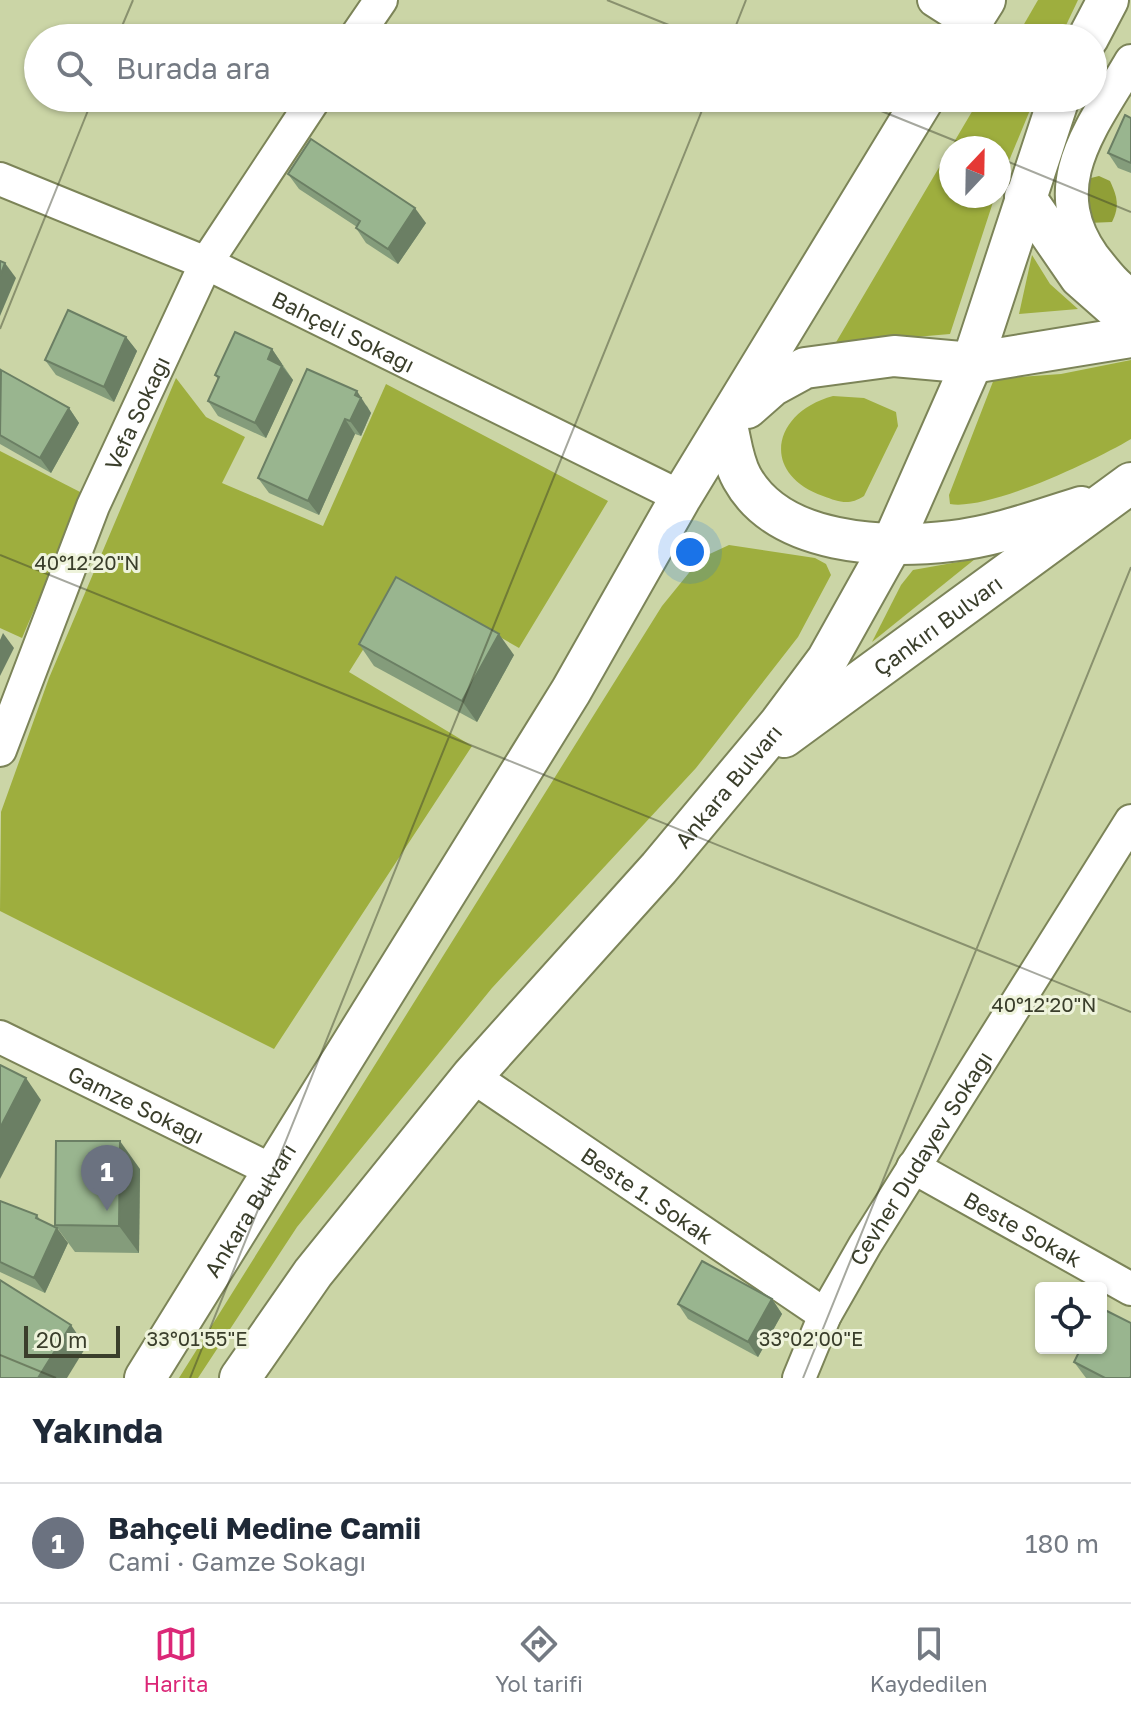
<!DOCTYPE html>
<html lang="tr">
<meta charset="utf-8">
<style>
:root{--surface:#fff;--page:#f6f6f7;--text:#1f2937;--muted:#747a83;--line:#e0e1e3;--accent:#db2777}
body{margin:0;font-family:"Golos Text",sans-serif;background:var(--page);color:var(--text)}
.controls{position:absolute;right:24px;bottom:24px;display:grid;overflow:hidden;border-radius:8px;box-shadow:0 2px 6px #0004}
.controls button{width:72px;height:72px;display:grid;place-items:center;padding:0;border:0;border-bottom:2px solid var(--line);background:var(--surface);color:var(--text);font:40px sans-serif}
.compass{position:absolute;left:939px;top:136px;width:72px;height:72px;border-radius:50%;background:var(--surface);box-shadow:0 2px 6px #0004;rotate:22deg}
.scale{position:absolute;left:24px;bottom:20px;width:96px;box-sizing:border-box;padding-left:8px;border:4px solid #3a3e2b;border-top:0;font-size:22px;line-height:28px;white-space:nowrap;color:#3a3e2b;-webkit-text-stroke:6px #eef3db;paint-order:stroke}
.you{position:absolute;left:690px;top:552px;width:28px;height:28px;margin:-20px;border:6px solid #fff;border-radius:50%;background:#1a73e8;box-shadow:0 0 0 12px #1a73e833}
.badge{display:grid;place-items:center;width:52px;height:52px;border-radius:50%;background:var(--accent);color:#fff;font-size:26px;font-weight:700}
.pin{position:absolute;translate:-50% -66px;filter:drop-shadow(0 2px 4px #0008)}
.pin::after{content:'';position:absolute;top:42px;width:28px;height:24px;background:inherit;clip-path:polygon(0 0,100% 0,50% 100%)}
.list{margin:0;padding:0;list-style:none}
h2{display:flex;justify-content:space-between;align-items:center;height:104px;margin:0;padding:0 32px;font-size:34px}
h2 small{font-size:26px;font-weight:400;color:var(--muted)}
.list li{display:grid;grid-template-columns:52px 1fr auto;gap:24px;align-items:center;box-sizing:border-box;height:120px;padding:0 32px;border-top:2px solid var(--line)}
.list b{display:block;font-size:30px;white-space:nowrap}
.list p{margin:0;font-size:26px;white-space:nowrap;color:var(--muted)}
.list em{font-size:26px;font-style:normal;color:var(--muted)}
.icon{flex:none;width:44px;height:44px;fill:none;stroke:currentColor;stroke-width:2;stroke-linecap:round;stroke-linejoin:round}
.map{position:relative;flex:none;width:1131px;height:1378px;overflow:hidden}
.search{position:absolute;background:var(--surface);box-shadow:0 2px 6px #0004;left:24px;right:24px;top:24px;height:88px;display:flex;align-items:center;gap:20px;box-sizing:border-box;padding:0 28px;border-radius:44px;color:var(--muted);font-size:30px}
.sheet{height:224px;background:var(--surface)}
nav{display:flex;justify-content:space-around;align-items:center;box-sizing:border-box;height:112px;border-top:2px solid var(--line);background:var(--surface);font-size:22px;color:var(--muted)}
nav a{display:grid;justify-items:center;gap:4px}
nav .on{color:var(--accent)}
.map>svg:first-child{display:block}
.green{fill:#9eae3e}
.forest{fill:#909f37}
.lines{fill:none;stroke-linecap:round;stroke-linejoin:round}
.minor-casing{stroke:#7c8458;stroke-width:36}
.major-casing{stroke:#7c8458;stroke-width:44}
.minor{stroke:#fff;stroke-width:32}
.major{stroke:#fff;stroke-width:40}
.wall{fill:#849c7b}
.shaded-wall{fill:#6b7f64}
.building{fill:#99b58f;stroke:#6b7f64;stroke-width:2}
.ticks{fill:none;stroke:#3a3e2b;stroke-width:2;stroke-opacity:0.45}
.labels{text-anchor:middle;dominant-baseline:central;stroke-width:6;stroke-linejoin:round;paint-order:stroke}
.street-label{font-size:22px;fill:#3a3e2b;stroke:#eef3db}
.ticks-label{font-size:20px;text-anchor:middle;fill:#3a3e2b;stroke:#eef3db;stroke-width:6;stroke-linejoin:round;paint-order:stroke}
</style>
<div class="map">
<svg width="1131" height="1378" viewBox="0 0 1131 1378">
<rect width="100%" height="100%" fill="#cbd5a6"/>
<g class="green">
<path d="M1038,0H1078L1060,38H1016Z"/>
<path d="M980,98H1035L999,185V148H951V196H995L950,334L835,344Z"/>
<path d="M1032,255L1050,284L1078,309L1019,314Z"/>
<path d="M1131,360V439C1096,460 989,511 950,504L949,495L994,379L1061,374Z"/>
<path d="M176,378L206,417L245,437L222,483L323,526L386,384L608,501L519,648L405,583L349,672L472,746L274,1049L0,911L1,812L49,678Z"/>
<path d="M833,396L864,398L896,412L898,426L864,496C849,506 839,502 823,496C759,473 773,412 833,396Z"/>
<path d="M0,451L84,494L22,638L0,628Z"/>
<path d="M729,545L815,558L826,564L831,575L798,637L696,768L492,988L297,1227L198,1378H179L662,606L701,558Z"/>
<path d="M975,559L872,642L901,585L913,570Z"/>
</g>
<path class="forest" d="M1099,176L1110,181C1117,196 1120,206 1112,222L1088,223L1087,179Z"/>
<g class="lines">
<defs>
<g id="minor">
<path d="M934,0L970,23"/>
<path d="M355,38L381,0"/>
<path d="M1131,61C1094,125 1042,184 1093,256C1105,271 1115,285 1131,295"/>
<path id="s1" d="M0,179L206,263L681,497"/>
<path id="s2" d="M0,750L93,506L206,263L315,98"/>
<path id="s3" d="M0,1037L273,1171"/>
<path id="s4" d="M472,1076L825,1315"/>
<path id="s5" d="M913,1167L1131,1289"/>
<path id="s6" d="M799,1378L825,1315L865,1245L1131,821"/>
</g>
<g id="major">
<path d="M961,38L985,0"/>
<path d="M1088,38L1108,0"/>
<path d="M1025,197L1080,277L1131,322"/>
<path d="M747,408L772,386L805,368L894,356L972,363L1131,337"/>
<path d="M727,425C731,442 733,462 742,478C779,545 884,549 952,541C996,536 1039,520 1081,507"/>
<path id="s7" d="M784,737L1131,483"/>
<path id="s8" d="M145,1378L571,691L681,497L924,98"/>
<path id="s9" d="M240,1378L313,1273L472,1076L659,868L780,723L827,660L893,542L972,363L1059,98"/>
</g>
</defs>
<use href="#minor" class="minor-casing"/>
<use href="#major" class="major-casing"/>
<use href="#minor" class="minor"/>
<use href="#major" class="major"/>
</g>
<g class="wall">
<path d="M1131,118V173L1118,168L1108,153Z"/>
<path d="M288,174L426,223L398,264L366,243L356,228L357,227L299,189Z"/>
<path d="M126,337L137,351L114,402L56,375L45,360Z"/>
<path d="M272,349L293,380L266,438L218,416L208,401L218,379L215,375Z"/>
<path d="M307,369L367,406L371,413L361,436L355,434L319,515L269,493L258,478Z"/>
<path d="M0,371L69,408L79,423L51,473L0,444Z"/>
<path d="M359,644L514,655L477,722L374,666Z"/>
<path d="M140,1169L139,1253L75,1252L55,1225Z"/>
<path d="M0,1201L37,1215L40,1220L68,1243L45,1293L0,1272Z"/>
<path d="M772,1299L782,1314L758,1357L688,1319L678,1304Z"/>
<path d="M1074,1362L1131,1378H1086Z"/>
</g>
<g class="shaded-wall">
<path d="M415,208L426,223L398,264L388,249Z"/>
<path d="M5,263L16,278L0,316V276Z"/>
<path d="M126,337L137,351L114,402L104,387Z"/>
<path d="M272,349L282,364L278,373L268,359Z"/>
<path d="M282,366L293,380L266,438L255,423Z"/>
<path d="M357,391L371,413L361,436L350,421Z"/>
<path d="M69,408L79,423L51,473L40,458Z"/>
<path d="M345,419L355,434L319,515L308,501Z"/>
<path d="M3,633L14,648L0,676V640Z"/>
<path d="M499,634L514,655L477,722L462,701Z"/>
<path d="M26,1078L41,1100L0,1179V1128Z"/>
<path d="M120,1141L140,1169L139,1253L119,1226Z"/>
<path d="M57,1228L68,1243L45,1293L34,1278Z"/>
<path d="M772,1299L782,1314L758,1357L748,1342Z"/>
<path d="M71,1325L86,1347L67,1378H38Z"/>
</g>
<g class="building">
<path d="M1125,115L1131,118V163L1108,153Z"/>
<path d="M311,139L415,208L388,249L356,228L360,221L288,174Z"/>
<path d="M0,261L5,263L0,276Z"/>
<path d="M68,310L126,337L104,387L45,360Z"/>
<path d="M235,332L272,349L268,359L282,366L255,423L208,401L219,377L215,375Z"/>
<path d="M307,369L357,391L355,395L361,398L350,421L345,419L308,501L258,478Z"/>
<path d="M1,370L69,408L40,458L0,435Z"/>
<path d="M396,577L499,634L462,701L359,644Z"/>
<path d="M0,1065L26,1078L0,1128Z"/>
<path d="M56,1141H120L119,1226L55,1225Z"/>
<path d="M0,1201L37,1215L36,1218L57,1228L34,1278L0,1262Z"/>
<path d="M702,1261L772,1299L748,1342L678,1304Z"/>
<path d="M0,1280L71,1325L38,1378H0Z"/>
<path d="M1101,1308L1131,1323V1376L1130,1378H1105L1074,1362L1081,1348H1101Z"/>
</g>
<path class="ticks" d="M607,0L701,38M117,38L133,0M731,38L746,0M849,98L973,148M999,158L1131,212M0,329L93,98M0,555L1131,1012M0,1355L56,1378M190,1378L707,98M803,1378L1131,567"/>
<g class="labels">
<g class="street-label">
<text stroke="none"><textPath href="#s1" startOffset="376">Bahçeli Sokağı</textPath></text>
<text stroke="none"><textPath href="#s2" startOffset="364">Vefa Sokağı</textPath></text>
<text stroke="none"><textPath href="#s7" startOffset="190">Çankırı Bulvarı</textPath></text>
<text stroke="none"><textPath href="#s9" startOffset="768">Ankara Bulvarı</textPath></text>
<text stroke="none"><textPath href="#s3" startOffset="152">Gamze Sokağı</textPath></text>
<text stroke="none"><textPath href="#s6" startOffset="252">Cevher Dudayev Sokağı</textPath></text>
<text stroke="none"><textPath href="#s4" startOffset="212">Beste 1. Sokak</textPath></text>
<text stroke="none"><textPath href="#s8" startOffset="198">Ankara Bulvarı</textPath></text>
<text stroke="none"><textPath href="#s5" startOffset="126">Beste Sokak</textPath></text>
</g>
</g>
<g class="ticks-label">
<text x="87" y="570">40°12'20"N</text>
<text x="1044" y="1012">40°12'20"N</text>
<text x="197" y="1346">33°01'55"E</text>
<text x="811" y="1346">33°02'00"E</text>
</g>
</svg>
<div class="controls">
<button><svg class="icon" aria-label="locate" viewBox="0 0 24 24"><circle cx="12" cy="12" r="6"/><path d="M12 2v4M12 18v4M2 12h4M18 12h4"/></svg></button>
</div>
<svg class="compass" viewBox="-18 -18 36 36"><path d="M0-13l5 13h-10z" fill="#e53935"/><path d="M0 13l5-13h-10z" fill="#747a83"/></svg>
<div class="scale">20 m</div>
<div class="you"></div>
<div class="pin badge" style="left:107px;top:1211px;background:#6b7280">1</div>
<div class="search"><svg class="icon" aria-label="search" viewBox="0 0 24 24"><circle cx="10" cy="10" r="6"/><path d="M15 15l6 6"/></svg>Burada ara</div>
</div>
<section class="sheet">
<h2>Yakında<small></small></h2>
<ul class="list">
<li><span class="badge" style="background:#6b7280">1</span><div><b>Bahçeli Medine Camii</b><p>Cami · Gamze Sokağı</p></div><em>180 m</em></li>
</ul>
</section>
<nav>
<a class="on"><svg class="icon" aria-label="map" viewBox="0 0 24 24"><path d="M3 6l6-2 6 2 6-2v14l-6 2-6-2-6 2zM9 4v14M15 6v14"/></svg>Harita</a>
<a><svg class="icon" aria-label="directions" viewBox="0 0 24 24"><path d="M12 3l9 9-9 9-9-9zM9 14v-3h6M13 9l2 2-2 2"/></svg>Yol tarifi</a>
<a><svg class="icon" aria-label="saved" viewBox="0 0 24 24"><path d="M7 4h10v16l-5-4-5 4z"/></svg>Kaydedilen</a>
</nav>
